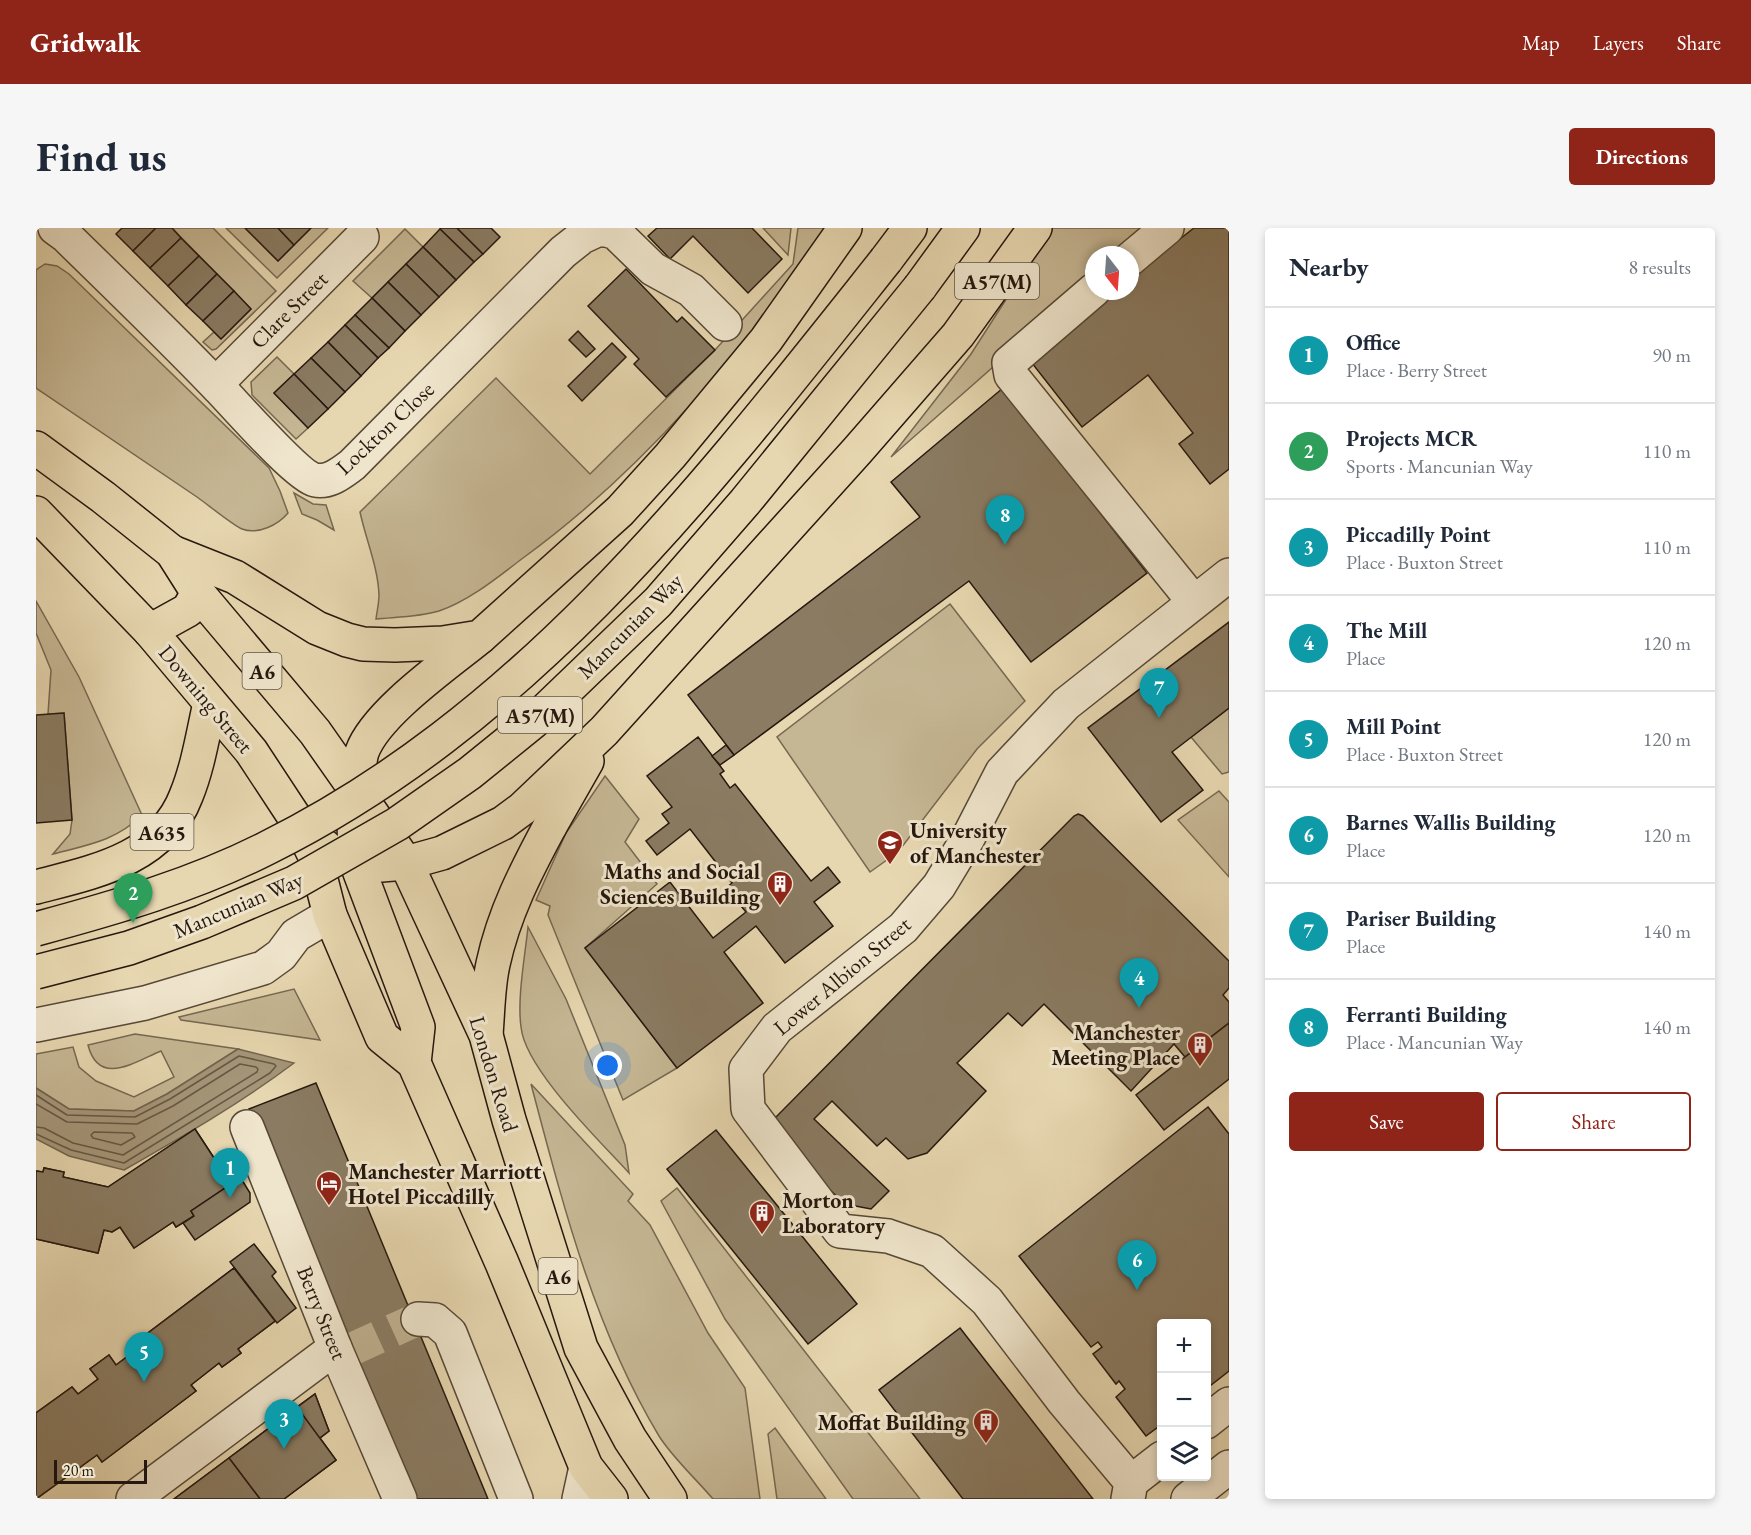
<!DOCTYPE html>
<meta charset="utf-8">
<style>
:root{--surface:#fff;--page:#f6f6f7;--text:#1f2937;--muted:#747a83;--line:#e0e1e3;--accent:#8f2418}
body{margin:0;font-family:"EB Garamond",serif;background:var(--page);color:var(--text)}
.controls{position:absolute;right:18px;bottom:18px;display:grid;overflow:hidden;border-radius:6px;box-shadow:0 3px 9px #0003}
.controls button{width:54px;height:54px;display:grid;place-items:center;padding:0;border:0;border-bottom:2px solid var(--line);background:var(--surface);color:var(--text);font:30px sans-serif}
.compass{position:absolute;left:1049px;top:18px;width:54px;height:54px;border-radius:50%;background:var(--surface);box-shadow:0 3px 9px #0003;rotate:163deg}
.scale{position:absolute;left:18px;bottom:15px;width:93px;box-sizing:border-box;padding-left:6px;border:3px solid #26180e;border-top:0;font-size:16px;line-height:21px;white-space:nowrap;color:#26180e;-webkit-text-stroke:4px #efe5cc;paint-order:stroke}
.you{position:absolute;left:572px;top:838px;width:21px;height:21px;margin:-15px;border:4px solid #fff;border-radius:50%;background:#1a73e8;box-shadow:0 0 0 9px #1a73e833}
.badge{display:grid;place-items:center;width:39px;height:39px;border-radius:50%;background:var(--accent);color:#fff;font-size:20px;font-weight:700}
.pin{position:absolute;translate:-50% -50px;filter:drop-shadow(0 2px 3px #0008)}
.pin::after{content:'';position:absolute;top:32px;width:21px;height:18px;background:inherit;clip-path:polygon(0 0,100% 0,50% 100%)}
.list{margin:0;padding:0;list-style:none}
h2{display:flex;justify-content:space-between;align-items:center;height:78px;margin:0;padding:0 24px;font-size:26px}
h2 small{font-size:20px;font-weight:400;color:var(--muted)}
.list li{display:grid;grid-template-columns:39px 1fr auto;gap:18px;align-items:center;box-sizing:border-box;height:96px;padding:0 24px;border-top:2px solid var(--line)}
.list b{display:block;font-size:22px;white-space:nowrap}
.list p{margin:0;font-size:20px;white-space:nowrap;color:var(--muted)}
.list em{font-size:20px;font-style:normal;color:var(--muted)}
.actions{display:flex;gap:12px;padding:18px 24px}
.actions a{flex:1;padding:14px 0;border:2px solid var(--accent);border-radius:6px;text-align:center;font-size:21px;color:var(--accent)}
.actions .main{background:var(--accent);color:#fff}
.icon{flex:none;width:33px;height:33px;fill:none;stroke:currentColor;stroke-width:2;stroke-linecap:round;stroke-linejoin:round}
.map{position:relative;flex:none;width:1193px;height:1271px;overflow:hidden;border-radius:6px}
header{display:flex;align-items:center;gap:36px;box-sizing:border-box;height:84px;padding:0 30px;background:var(--accent);color:#fff}
header strong{font-size:28px}
nav{display:flex;gap:33px;margin-inline-start:auto;font-size:21px}
.intro{display:flex;align-items:center;justify-content:space-between;box-sizing:border-box;height:144px;padding:0 36px}
h1{margin:0;font-size:42px}
.button{padding:15px 27px;border-radius:6px;background:var(--accent);color:#fff;font-size:21px;font-weight:700}
main{display:flex;gap:36px;padding:0 36px}
aside{flex:1;background:var(--surface);border-radius:6px;box-shadow:0 3px 9px #0003}
.map>svg:first-child{display:block}
.green{fill:#c6b794;stroke:#766851;stroke-width:1.5}
.water{fill:#a59679;stroke:#72644e;stroke-width:1.5}
.lines{fill:none;stroke-linecap:round;stroke-linejoin:round}
.shore{stroke:#665744;stroke-width:1.5}
.building{fill:#8a7b62;stroke:#26180e;stroke-width:1.5}
.minor-tunnel{stroke:#c0b190;stroke-width:33;stroke-dasharray:33 16;stroke-linecap:butt}
.minor-casing{stroke:#564836;stroke-width:36}
.major-casing{stroke:#26180e;stroke-width:36}
.highway-casing{stroke:#26180e;stroke-width:36}
.minor{stroke:#efe5cc;stroke-width:33}
.major{stroke:#e7d7b0;stroke-width:33}
.highway{stroke:#e7d7b0;stroke-width:33}
.highway-bridge-casing{stroke:#26180e;stroke-width:36;stroke-linecap:butt}
.highway-bridge{stroke:#e7d7b0;stroke-width:33}
.labels{text-anchor:middle;dominant-baseline:central;stroke-width:6;stroke-linejoin:round;paint-order:stroke}
.shield{fill:#efe5cc;stroke:#625647;stroke-width:1.5}
.shield-label{font-size:21px;font-weight:bold;fill:#26180e}
.street-label{font-size:22px;fill:#26180e;stroke:#efe5cc}
.poi-label{font-size:22px;font-weight:bold;fill:#26180e;stroke:#efe5cc;text-anchor:start}
</style>
<header>
<strong>Gridwalk</strong>
<nav><a>Map</a><a>Layers</a><a>Share</a></nav>
</header>
<div class="intro"><h1>Find us</h1><a class="button">Directions</a></div>
<main>
<div class="map">
<svg width="1193" height="1271" viewBox="0 0 1193 1271">
<rect width="100%" height="100%" fill="#e7d7b0"/>
<filter id="stains"><feTurbulence type="fractalNoise" baseFrequency=".00333" numOctaves="4"/><feColorMatrix values="0 0 0 0 .2 0 0 0 0 .09 0 0 0 0 .02 0 0 0 .5 -.17"/></filter>
<radialGradient id="worn" r=".72"><stop offset=".6" stop-color="#630" stop-opacity="0"/><stop offset="1" stop-color="#630" stop-opacity=".3"/></radialGradient>
<g class="green">
<path d="M136,0H177L240,63L180,121L176,122L167,114L178,104L185,111L215,81Z"/>
<path d="M190,0H209L242,33L275,0H292L241,50Z"/>
<path d="M727,0H755L752,27Z"/>
<path d="M762,0H796C705,123 612,239 487,330C462,349 433,373 403,383C383,389 360,389 340,391C341,383 343,375 343,367C342,339 330,312 324,284L460,150L554,246L679,122L757,36Z"/>
<path d="M1016,0H1115L1084,27H1058V50L855,229L935,126Z"/>
<path d="M369,1L387,19L336,70L317,53Z"/>
<path d="M9,36L21,38L33,46L233,240L244,263L252,285C242,297 222,307 206,301C198,298 171,276 161,269C108,233 54,197 0,160V42Z"/>
<path d="M241,129L258,146L238,165L272,200L260,211L216,167L215,154Z"/>
<path d="M258,265L277,276L290,277L298,302L281,292L266,286Z"/>
<path d="M0,373L43,449L106,587C80,613 51,617 17,626L34,606L36,592L28,485L12,486L15,442L0,405Z"/>
<path d="M914,376L989,473L941,521L862,624L834,644L741,509Z"/>
<path d="M1193,480V544L1186,546L1155,509Z"/>
<path d="M569,548L603,591L589,614L621,656L549,720L641,840L587,872L512,687L514,678L500,672L530,605Z"/>
<path d="M1183,563L1193,574V649L1142,592Z"/>
<path d="M492,699L530,771L589,917L593,945C564,913 489,841 485,799C481,770 489,728 492,699Z"/>
<path d="M258,761L284,812L145,792L143,789Z"/>
<path d="M99,806L202,821L131,866L98,883L33,881L0,860V826L37,819L43,839L60,853L98,869L138,849L125,823C100,833 63,860 52,817Z"/>
<path d="M495,856L597,966L592,973L614,997L672,1105L709,1160L724,1271H677C661,1252 636,1229 623,1208C558,1100 527,977 495,856Z"/>
<path d="M641,960L884,1271H817L689,1091L625,973Z"/>
<path d="M739,1200L790,1271H741L732,1206Z"/>
</g>
<path class="water" d="M202,821L258,835C205,875 146,909 88,942L33,928L0,911V860L33,881L98,883L131,866Z"/>
<g class="lines">
<g class="shore">
<path d="M0,867L31,887L99,889L134,871L203,828L238,836L240,838L234,845L88,935L35,922L0,906"/>
<path d="M0,876L31,894L101,896L137,878L204,836L220,839L222,841L221,844L87,927L37,915L8,900L0,899"/>
<path d="M58,904L96,905L99,909L85,917L57,910L55,907Z"/>
</g>
</g>
<g class="building">
<path d="M86,0H120L97,23L80,6Z"/>
<path d="M120,0H136L145,10L114,40L97,23Z"/>
<path d="M209,0H242L258,17L242,33Z"/>
<path d="M242,0H275L258,17Z"/>
<path d="M405,0H421L447,26L438,34L404,1Z"/>
<path d="M421,0H455L464,9L447,26Z"/>
<path d="M621,0H716L746,31L712,65L657,8L634,31L612,8Z"/>
<path d="M1158,0H1193V241L1174,256L1143,216L1157,205L1112,147L1046,199L992,130L1077,63H1094V50Z"/>
<path d="M404,1L438,34L420,52L387,19Z"/>
<path d="M145,10L163,28L132,58L114,40Z"/>
<path d="M387,19L420,52L403,69L370,36Z"/>
<path d="M163,28L181,46L150,77L132,58Z"/>
<path d="M370,36L403,69L385,87L352,54Z"/>
<path d="M590,41L641,94L646,89L679,122L630,169L598,136L603,131L552,78Z"/>
<path d="M181,46L198,63L167,93L150,77Z"/>
<path d="M352,54L385,87L369,103L336,70Z"/>
<path d="M198,63L215,81L185,111L167,93Z"/>
<path d="M336,70L369,103L353,120L319,87Z"/>
<path d="M319,87L353,120L342,130L309,97Z"/>
<path d="M309,97L342,130L325,148L292,114Z"/>
<path d="M542,103L559,121L550,129L533,112Z"/>
<path d="M292,114L325,148L309,164L275,130Z"/>
<path d="M576,115L590,129L546,173L532,158Z"/>
<path d="M275,130L309,164L292,181L258,146Z"/>
<path d="M258,146L292,181L272,200L238,165Z"/>
<path d="M967,160L1111,345L995,434L933,353L698,527L652,467L884,289L855,254Z"/>
<path d="M1193,394V480L1136,524L1167,562L1125,594L1052,500Z"/>
<path d="M28,485L36,592L0,595V487Z"/>
<path d="M662,509L688,543L684,546L694,560L699,556L775,653L792,639L804,654L778,674L797,698L749,735L720,698L688,724L727,775L641,840L549,720L634,654L677,710L710,684L690,660L696,655L654,601L621,627L610,613L633,595L626,586L636,579L611,548Z"/>
<path d="M690,517L698,527L684,537L676,528Z"/>
<path d="M1042,586L1047,588L1193,733V760L1187,767L1193,774V795L1149,829L1138,816L1095,863L1008,776L986,798L972,785L921,835L950,863L891,925L872,931L850,910L841,918L796,873L778,891L853,963L835,981L809,976L779,948L739,890L1038,588Z"/>
<path d="M1193,795V851L1128,902L1100,867Z"/>
<path d="M280,855L452,1271H379L213,881Z"/>
<path d="M1172,879L1193,906V1143L1170,1161V1096H1126V1196L1110,1208L1080,1169L1089,1161L1083,1153L1080,1156L1057,1126L1066,1119L1062,1114L1055,1119L983,1028Z"/>
<path d="M159,901L195,956L155,983L158,988L140,999L137,994L98,1020L84,999L76,1004L68,1002L62,1025L0,1011V943L7,944L8,940L28,944L27,949L72,959Z"/>
<path d="M159,901L195,956L155,983L158,988L140,999L137,994L98,1020L84,999L76,1004L68,1002L62,1025L0,1011V943L7,944L8,940L28,944L27,949L72,959Z"/>
<path d="M680,902L821,1076L772,1116L631,941Z"/>
<path d="M193,931L214,965V974L159,1012L147,995L158,988L155,983L195,956L183,937Z"/>
<path d="M218,1016L240,1044L236,1048L260,1080L241,1095L194,1034Z"/>
<path d="M198,1040L239,1093L202,1121L205,1125L186,1139L183,1135L155,1157L160,1163L66,1234L61,1227L0,1271V1185L36,1159L42,1166L62,1151L54,1141L73,1127L80,1137L112,1113L108,1108Z"/>
<path d="M198,1040L239,1093L202,1121L205,1125L186,1139L183,1135L155,1157L160,1163L66,1234L61,1227L0,1271V1185L36,1159L42,1166L62,1151L54,1141L73,1127L80,1137L112,1113L108,1108Z"/>
<path d="M924,1100L1057,1271H927L843,1162Z"/>
<path d="M279,1166L293,1203L284,1210L261,1179Z"/>
<path d="M279,1166L293,1203L284,1210L300,1232L248,1271H138Z"/>
<path d="M261,1179L300,1232L248,1271H224L193,1230Z"/>
<path d="M193,1230L224,1271H138Z"/>
</g>
<g class="lines">
<path class="minor-tunnel" d="M312,1123L382,1091"/>
<defs>
<g id="minor">
<path d="M19,0L30,8C80,57 131,106 180,157C197,174 261,248 279,252C293,255 305,245 316,237L527,24L546,9L561,2H571L580,5L617,41L655,62L689,96"/>
<path d="M1094,31L1131,0"/>
<path d="M1058,62L973,135L975,147L1158,374"/>
<path d="M180,156L326,9"/>
<path d="M0,797L109,775L227,740L245,727L260,707L294,687"/>
<path d="M211,899L299,1120L364,1271"/>
<path d="M382,1091L399,1092L414,1105L480,1271"/>
<path d="M1170,1194L1193,1176"/>
<path d="M1095,1254L1126,1230"/>
<path d="M97,1271L299,1120"/>
<path d="M543,1271L550,1239"/>
<path d="M1092,1271L1095,1254L1028,1174L951,1073L896,1023L852,1008L804,1003L712,881L710,841L741,800L867,700L903,658L932,610L966,544L1030,476L1193,347"/>
<path d="M1152,1271L1193,1239"/>
</g>
<g id="major">
<path d="M319,561L370,635L450,807L473,892L545,1120L594,1211L634,1271"/>
<path d="M273,616L279,628L294,687L346,809L378,835L466,1035L550,1239L575,1271"/>
<path d="M450,806C452,783 452,758 457,736C468,685 490,643 514,598"/>
<path d="M378,835L382,799L320,634C317,604 317,573 323,542C324,537 324,530 326,524C340,485 411,436 444,409"/>
</g>
<g id="highway">
<path d="M850,32L874,0"/>
<path d="M884,59L927,0"/>
<path d="M0,220L67,269L136,324L162,365L279,504L319,561"/>
<path d="M0,285L114,403L215,523L263,596L295,624L320,634L345,637L370,635L406,625L467,595L486,581L568,503L821,223L922,107L999,0"/>
<path d="M136,324L199,349L281,400L311,412L327,416L359,417L407,415L444,409L584,283L634,228L730,112L809,0"/>
<path d="M114,403L152,382L162,365"/>
<path d="M514,598L551,533"/>
<path d="M0,659C58,644 126,631 150,568C162,539 167,506 174,475"/>
</g>
</defs>
<use href="#minor" class="minor-casing"/>
<use href="#major" class="major-casing"/>
<use href="#highway" class="highway-casing"/>
<use href="#minor" class="minor"/>
<use href="#major" class="major"/>
<use href="#highway" class="highway"/>
<defs>
<g id="highway-bridge">
<path d="M0,701C78,680 158,657 231,620C494,489 671,257 850,32"/>
<path d="M0,744L93,720L166,694L258,655L361,596L434,545L497,494L622,374L709,274L884,59"/>
</g>
</defs>
<use href="#highway-bridge" class="highway-bridge-casing"/>
<use href="#highway-bridge" class="highway-bridge"/>
</g>
<defs>
<symbol id="university-pin" viewBox="-11 -11 22 30"><path d="M0 17L-7.5 6A9.5 9.5 0 1 1 7.5 6Z" fill="#8f2418" stroke="#efe5cc"/><path d="M0-5L7-2L0 1L-7-2ZM-4 1L0 2.5L4 1V4Q0 6-4 4Z" fill="#fff"/></symbol>
<symbol id="building-pin" viewBox="-11 -11 22 30"><path d="M0 17L-7.5 6A9.5 9.5 0 1 1 7.5 6Z" fill="#8f2418" stroke="#efe5cc"/><path d="M-4-6H4V6H1V3H-1V6H-4ZM-2.5-4.3h1.7v1.8h-1.7ZM.8-4.3h1.7v1.8H.8ZM-2.5-1h1.7V.8h-1.7ZM.8-1h1.7V.8H.8Z" fill="#fff"/></symbol>
<symbol id="hotel-pin" viewBox="-11 -11 22 30"><path d="M0 17L-7.5 6A9.5 9.5 0 1 1 7.5 6Z" fill="#8f2418" stroke="#efe5cc"/><path d="M-6-4.5h1.5V1H6V5H4.5V3h-9V5H-6ZM-4 0a1.8 1.8 0 1 1 3.6 0ZM.5 0V-2.5h3Q6-2.5 6 0Z" fill="#fff"/></symbol>
</defs>
<g fill-rule="evenodd">
<use href="#university-pin" x="839" y="600" width="30" height="40"/>
<use href="#building-pin" x="729" y="641" width="30" height="40"/>
<use href="#building-pin" x="1149" y="802" width="30" height="40"/>
<use href="#hotel-pin" x="278" y="941" width="30" height="40"/>
<use href="#building-pin" x="711" y="970" width="30" height="40"/>
<use href="#building-pin" x="935" y="1179" width="30" height="40"/>
</g>
<g class="labels">
<g class="shield">
<rect x="919" y="35" width="84" height="36" rx="4.5"/>
<rect x="206.5" y="425" width="39" height="36" rx="4.5"/>
<rect x="462" y="469" width="84" height="36" rx="4.5"/>
<rect x="94.5" y="586" width="63" height="36" rx="4.5"/>
<rect x="502.5" y="1030" width="39" height="36" rx="4.5"/>
</g>
<g class="shield-label">
<text x="961" y="53">A57(M)</text>
<text x="226" y="443">A6</text>
<text x="504" y="487">A57(M)</text>
<text x="126" y="604">A635</text>
<text x="522" y="1048">A6</text>
</g>
<g class="street-label">
<text transform="translate(253 82) rotate(-45)">Clare Street</text>
<text transform="translate(349 200) rotate(-43)">Lockton Close</text>
<text transform="translate(594 398) rotate(-45)">Mancunian Way</text>
<text transform="translate(170 471) rotate(50)">Downing Street</text>
<text transform="translate(202 677) rotate(-23)">Mancunian Way</text>
<text transform="translate(806 748) rotate(-40)">Lower Albion Street</text>
<text transform="translate(458 846) rotate(73)">London Road</text>
<text transform="translate(286 1085) rotate(68)">Berry Street</text>
</g>
<g class="poi-label">
<text x="874" y="602">University<tspan x="874" dy="25">of Manchester</tspan></text>
<text x="724" y="643" text-anchor="end">Maths and Social<tspan x="724" dy="25">Sciences Building</tspan></text>
<text x="1144" y="804" text-anchor="end">Manchester<tspan x="1144" dy="25">Meeting Place</tspan></text>
<text x="312" y="943">Manchester Marriott<tspan x="312" dy="25">Hotel Piccadilly</tspan></text>
<text x="746" y="972">Morton<tspan x="746" dy="25">Laboratory</tspan></text>
<text x="930" y="1194" text-anchor="end">Moffat Building</text>
</g>
</g>
<rect width="100%" height="100%" filter="url(#stains)"/>
<rect width="100%" height="100%" fill="url(#worn)"/>
</svg>
<div class="controls">
<button>+</button>
<button>−</button>
<button><svg class="icon" aria-label="layers" viewBox="0 0 24 24"><path d="M12 4l9 5-9 5-9-5zM3 14l9 5 9-5"/></svg></button>
</div>
<svg class="compass" viewBox="-18 -18 36 36"><path d="M0-13l5 13h-10z" fill="#e53935"/><path d="M0 13l5-13h-10z" fill="#747a83"/></svg>
<div class="scale">20 m</div>
<div class="you"></div>
<div class="pin badge" style="left:194px;top:970px;background:#0f9aa8">1</div>
<div class="pin badge" style="left:97px;top:695px;background:#2e9e5b">2</div>
<div class="pin badge" style="left:248px;top:1221px;background:#0f9aa8">3</div>
<div class="pin badge" style="left:1103px;top:780px;background:#0f9aa8">4</div>
<div class="pin badge" style="left:108px;top:1154px;background:#0f9aa8">5</div>
<div class="pin badge" style="left:1101px;top:1062px;background:#0f9aa8">6</div>
<div class="pin badge" style="left:1123px;top:490px;background:#0f9aa8">7</div>
<div class="pin badge" style="left:969px;top:317px;background:#0f9aa8">8</div>
</div>
<aside>
<h2>Nearby<small>8 results</small></h2>
<ul class="list">
<li><span class="badge" style="background:#0f9aa8">1</span><div><b>Office</b><p>Place · Berry Street</p></div><em>90 m</em></li>
<li><span class="badge" style="background:#2e9e5b">2</span><div><b>Projects MCR</b><p>Sports · Mancunian Way</p></div><em>110 m</em></li>
<li><span class="badge" style="background:#0f9aa8">3</span><div><b>Piccadilly Point</b><p>Place · Buxton Street</p></div><em>110 m</em></li>
<li><span class="badge" style="background:#0f9aa8">4</span><div><b>The Mill</b><p>Place</p></div><em>120 m</em></li>
<li><span class="badge" style="background:#0f9aa8">5</span><div><b>Mill Point</b><p>Place · Buxton Street</p></div><em>120 m</em></li>
<li><span class="badge" style="background:#0f9aa8">6</span><div><b>Barnes Wallis Building</b><p>Place</p></div><em>120 m</em></li>
<li><span class="badge" style="background:#0f9aa8">7</span><div><b>Pariser Building</b><p>Place</p></div><em>140 m</em></li>
<li><span class="badge" style="background:#0f9aa8">8</span><div><b>Ferranti Building</b><p>Place · Mancunian Way</p></div><em>140 m</em></li>
</ul>
<div class="actions"><a class="main">Save</a><a>Share</a></div>
</aside>
</main>
